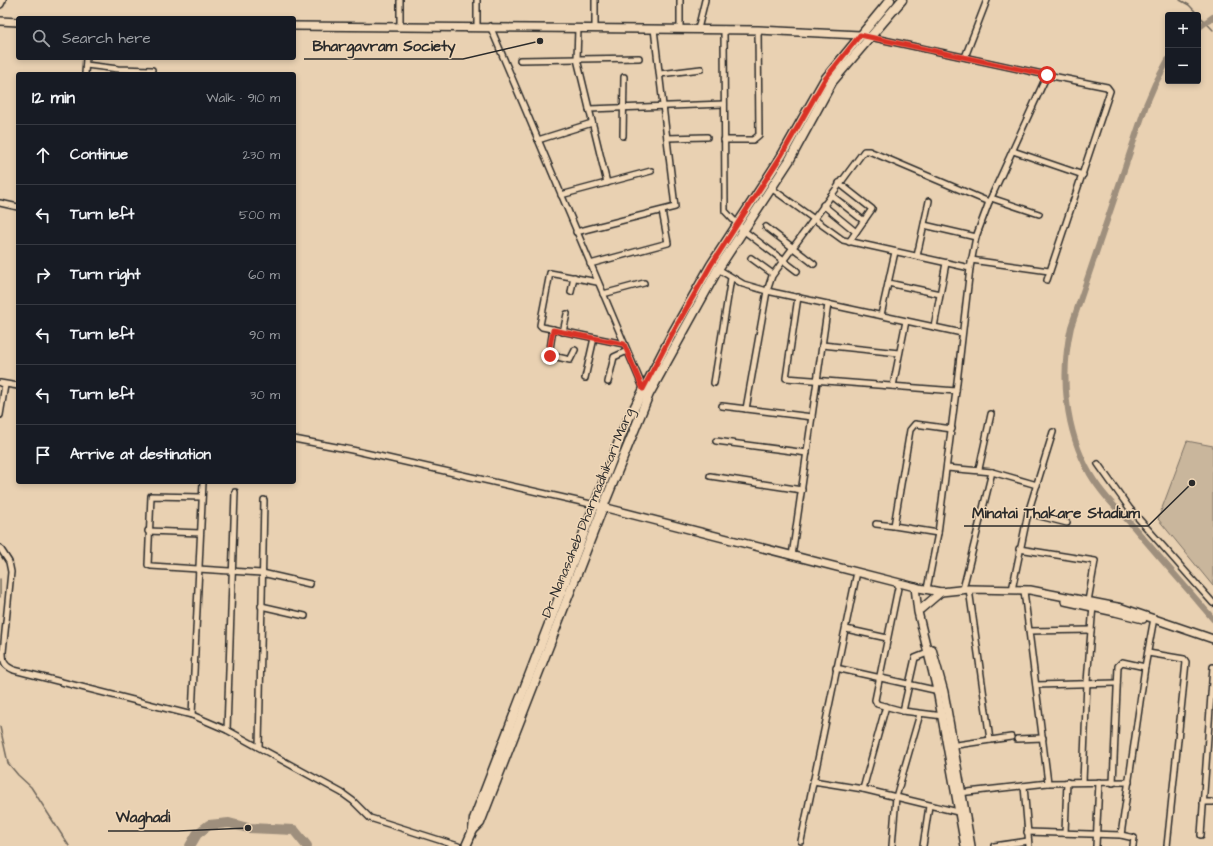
<!DOCTYPE html>
<meta charset="utf-8">
<style>
:root{--surface:#171b24;--page:#20242c;--text:#f1f3f6;--muted:#9ea1a6;--line:#363941}
body{margin:0;font-family:"Architects Daughter",sans-serif;background:var(--page);color:var(--text)}
.controls{position:absolute;right:12px;top:12px;display:grid;overflow:hidden;border-radius:4px;box-shadow:0 2px 6px #0003}
.controls button{width:36px;height:36px;display:grid;place-items:center;padding:0;border:0;border-bottom:1px solid var(--line);background:var(--surface);color:var(--text);font:20px sans-serif}
.stop{position:absolute;width:12px;height:12px;margin:-9px;border:3px solid #d93025;border-radius:50%;background:#fff}
.stop.end{background:#d93025;border-color:#fff;box-shadow:0 1px 4px #0008}
.list{margin:0;padding:0;list-style:none}
h2{display:flex;justify-content:space-between;align-items:center;height:52px;margin:0;padding:0 16px;font-size:17px}
h2 small{font-size:13px;font-weight:400;color:var(--muted)}
.list li{display:grid;grid-template-columns:26px 1fr auto;gap:12px;align-items:center;box-sizing:border-box;height:60px;padding:0 16px;border-top:1px solid var(--line)}
.list b{display:block;font-size:15px;white-space:nowrap}
.list em{font-size:13px;font-style:normal;color:var(--muted)}
.icon{flex:none;width:22px;height:22px;fill:none;stroke:currentColor;stroke-width:2;stroke-linecap:round;stroke-linejoin:round}
.map{position:relative;flex:none;width:1213px;height:846px;overflow:hidden}
.search{position:absolute;background:var(--surface);box-shadow:0 2px 6px #0003;left:16px;top:16px;width:280px;height:44px;display:flex;align-items:center;gap:10px;box-sizing:border-box;padding:0 14px;border-radius:4px;color:var(--muted);font-size:15px}
.panel{position:absolute;background:var(--surface);box-shadow:0 2px 6px #0003;left:16px;top:72px;width:280px;height:412px;border-radius:4px}
.map>svg:first-child{display:block}
.green{fill:#c9b69c;stroke:#7a7064}
.lines{fill:none;stroke-linecap:round;stroke-linejoin:round}
.stream{stroke:#70675c;stroke-width:1.5}
.canal{stroke:#9e8f7d;stroke-width:6}
.river{stroke:#9e8f7d;stroke-width:10}
.street-casing{stroke:#2b2b2b;stroke-width:8}
.secondary-casing{stroke:#2b2b2b;stroke-width:10}
.primary-casing{stroke:#2b2b2b;stroke-width:11}
.street{stroke:#f1d8b8;stroke-width:5}
.secondary{stroke:#f1d8b8;stroke-width:7}
.primary{stroke:#f1d8b8;stroke-width:8}
.route{stroke:#d93025;stroke-width:5}
.labels{text-anchor:middle;dominant-baseline:central;stroke-width:3;stroke-linejoin:round;paint-order:stroke}
.street-label{font-size:14px;fill:#2b2b2b;stroke:#f1d8b8}
.leader{fill:none;stroke:#2b2b2b;stroke-width:1.5}
.callout-dot{fill:#2b2b2b;stroke:#f1d8b8;stroke-width:1.5}
.callout-label{font-size:15px;text-anchor:middle;font-weight:bold;fill:#2b2b2b;stroke:#f1d8b8;stroke-width:3;stroke-linejoin:round;paint-order:stroke}
</style>
<div class="map">
<svg width="1213" height="846" viewBox="0 0 1213 846">
<rect width="100%" height="100%" fill="#e9d1b2"/>
<filter id="ink" filterUnits="userSpaceOnUse"><feTurbulence type="fractalNoise" baseFrequency=".025" numOctaves="2"/><feDisplacementMap in="SourceGraphic" scale="8" xChannelSelector="R" yChannelSelector="G"/><feConvolveMatrix kernelMatrix="1 2 1 2 8 2 1 2 1" color-interpolation-filters="sRGB"/></filter>
<g filter="url(#ink)">
<path class="green" d="M1187,441L1213,446V586L1158,519Z"/>
<g class="lines">
<g class="stream">
<path d="M1180,0L1189,5L1213,30"/>
<path d="M0,579V597"/>
<path d="M0,727L8,763L18,775L31,787L69,846"/>
</g>
<g class="canal">
<path d="M1198,28L1213,17"/>
<path d="M1168,60L1155,84L1146,105L1071,327C1060,375 1065,430 1090,474C1101,493 1117,509 1132,525C1159,557 1186,587 1213,619"/>
</g>
<path class="river" d="M190,846L197,834L209,825L229,823L248,828L294,830L307,846"/>
<defs>
<g id="street">
<path d="M477,0V26"/>
<path d="M595,0V28"/>
<path d="M680,0V29"/>
<path d="M400,25V0"/>
<path d="M490,26L644,390"/>
<path d="M578,28L577,59L607,183"/>
<path d="M698,29L705,0"/>
<path d="M724,29L725,211L743,230L797,271"/>
<path d="M870,37L1047,75L989,202L976,237L970,268L956,391L938,533L927,589"/>
<path d="M965,57L987,0"/>
<path d="M520,60L639,58"/>
<path d="M86,65L118,69L152,70"/>
<path d="M85,74L86,58"/>
<path d="M660,74L701,69"/>
<path d="M589,109L724,104"/>
<path d="M623,136L624,77"/>
<path d="M667,138L707,137"/>
<path d="M538,140L592,123"/>
<path d="M724,140H753L759,135L758,30"/>
<path d="M1013,151L1083,175"/>
<path d="M839,183L872,209L849,242"/>
<path d="M771,188L843,240L970,268"/>
<path d="M561,195L651,171"/>
<path d="M831,195L864,221"/>
<path d="M991,198L1039,214"/>
<path d="M0,203L18,207"/>
<path d="M823,205L856,232"/>
<path d="M924,225L976,237"/>
<path d="M766,227L814,264"/>
<path d="M576,232L675,207L654,29"/>
<path d="M917,256L929,201"/>
<path d="M751,258L773,274"/>
<path d="M971,260L1049,271"/>
<path d="M590,264L668,243L662,211"/>
<path d="M718,269L743,284L767,291L962,333"/>
<path d="M1047,280L1110,91L1107,87L1047,75"/>
<path d="M597,282L550,273L540,325L542,327L624,344"/>
<path d="M888,283L940,294"/>
<path d="M571,292L574,277"/>
<path d="M603,294L644,283"/>
<path d="M798,297L786,378L956,391"/>
<path d="M881,315L895,252"/>
<path d="M934,327L946,263"/>
<path d="M553,329L549,355L570,360L575,350"/>
<path d="M563,332L567,314"/>
<path d="M822,345L899,353"/>
<path d="M585,378L594,338"/>
<path d="M608,382L614,357L627,351"/>
<path d="M0,383L18,386"/>
<path d="M714,383L731,278"/>
<path d="M893,386L906,321"/>
<path d="M722,406L812,417"/>
<path d="M746,409L767,291L772,276L864,151H869L989,202"/>
<path d="M0,415L5,385"/>
<path d="M294,439L352,450L595,505"/>
<path d="M716,441L807,453"/>
<path d="M1098,464L1130,509L1213,603"/>
<path d="M947,468L992,472L963,589"/>
<path d="M979,469L991,414"/>
<path d="M992,472L1037,485"/>
<path d="M710,476L802,490"/>
<path d="M202,497L151,496L148,565L151,566L262,573L310,584"/>
<path d="M1028,513L1067,523"/>
<path d="M876,524L894,526"/>
<path d="M148,531L200,533"/>
<path d="M938,533L894,526L910,430L915,424L952,429"/>
<path d="M0,548L9,562L11,572L3,652C3,663 5,666 14,670L192,715L227,730L342,793L353,801L370,818L458,846"/>
<path d="M1019,549L1095,561L1088,601"/>
<path d="M792,556L828,304"/>
<path d="M899,583L875,700L877,704L903,711L943,716"/>
<path d="M969,589L990,740"/>
<path d="M1012,590L1028,513L1053,432"/>
<path d="M261,606L305,616"/>
<path d="M846,629L887,638"/>
<path d="M1029,631L1091,630"/>
<path d="M1148,653L1184,659L1186,662L1167,846"/>
<path d="M836,668L939,691"/>
<path d="M1036,685L1117,683"/>
<path d="M903,711L915,658L930,652"/>
<path d="M192,715L203,482"/>
<path d="M227,730L235,492"/>
<path d="M1017,739L1043,738"/>
<path d="M950,746L1011,737"/>
<path d="M259,747L264,500"/>
<path d="M813,781L863,789L958,812"/>
<path d="M1083,782L1087,682L1093,605"/>
<path d="M1048,783L1129,782"/>
<path d="M1113,783L1118,666L1122,662L1145,667"/>
<path d="M1024,786L1029,846"/>
<path d="M863,789L886,706"/>
<path d="M959,793L1048,783L1024,591"/>
<path d="M1203,802H1213"/>
<path d="M1027,832L1121,835L1134,838L1133,846"/>
<path d="M1065,833L1067,782"/>
<path d="M1121,835L1145,667L1154,618"/>
<path d="M1201,835L1213,667"/>
<path d="M801,841L857,572"/>
<path d="M892,846L896,797L920,714"/>
<path d="M923,846L929,806"/>
<path d="M994,846L1028,841"/>
<path d="M1096,846L1099,782"/>
</g>
<g id="secondary">
<path d="M0,4L2,0"/>
<path d="M0,21L18,22"/>
<path d="M294,26L758,30L860,35L870,37"/>
<path d="M595,505L919,588L941,592L969,589L1030,590L1122,608L1213,639"/>
<path d="M915,587L918,612L937,690L965,846"/>
<path d="M1065,601L1115,612L1143,619"/>
<path d="M921,609L941,592"/>
<path d="M932,649L944,692L971,846"/>
</g>
<g id="primary">
<path d="M473,830L474,819L625,426L673,332L711,265L781,157L825,79L890,0"/>
<path d="M466,846L473,830L480,823L603,507L649,394L718,269L789,161L832,82L902,0"/>
</g>
</defs>
<use href="#street" class="street-casing"/>
<use href="#secondary" class="secondary-casing"/>
<use href="#primary" class="primary-casing"/>
<use href="#street" class="street"/>
<use href="#secondary" class="secondary"/>
<use href="#primary" class="primary"/>
</g>
</g>
<g class="lines" filter="url(#ink)">
<path class="route" d="M550,356L549,352L553,330L624,344L643,389L673,332L711,265L781,156L825,79L860,35L1047,75"/>
</g>
<g class="labels">
<g class="street-label">
<text transform="translate(588 513) rotate(-68)">Dr Nanasaheb Dharmadhikari Marg</text>
</g>
</g>
<path class="leader" d="M540 41L463 59H304M1192 483L1148 526H964M248 828L178 831H108"/>
<g class="callout-dot">
<circle cx="540" cy="41" r="4"/>
<circle cx="1192" cy="483" r="4"/>
<circle cx="248" cy="828" r="4"/>
</g>
<g class="callout-label">
<text x="384" y="51">Bhargavram Society</text>
<text x="1056" y="518">Minatai Thakare Stadium</text>
<text x="143" y="822">Waghadi</text>
</g>
</svg>
<div class="controls">
<button>+</button>
<button>−</button>
</div>
<div class="stop" style="left:1047px;top:75px"></div>
<div class="stop end" style="left:550px;top:356px"></div>
<div class="search"><svg class="icon" aria-label="search" viewBox="0 0 24 24"><circle cx="10" cy="10" r="6"/><path d="M15 15l6 6"/></svg>Search here</div>
<section class="panel">
<h2>12 min<small>Walk · 910 m</small></h2>
<ul class="list">
<li><svg class="icon" aria-label="ahead" viewBox="0 0 24 24"><path d="M12 20V5M6 11l6-6 6 6"/></svg><div><b>Continue</b></div><em>230 m</em></li>
<li><svg class="icon" aria-label="left" viewBox="0 0 24 24"><path d="M17 20v-9H6M10 6l-5 5 5 5"/></svg><div><b>Turn left</b></div><em>500 m</em></li>
<li><svg class="icon" aria-label="right" viewBox="0 0 24 24"><path d="M7 20v-9h11M14 6l5 5-5 5"/></svg><div><b>Turn right</b></div><em>60 m</em></li>
<li><svg class="icon" aria-label="left" viewBox="0 0 24 24"><path d="M17 20v-9H6M10 6l-5 5 5 5"/></svg><div><b>Turn left</b></div><em>90 m</em></li>
<li><svg class="icon" aria-label="left" viewBox="0 0 24 24"><path d="M17 20v-9H6M10 6l-5 5 5 5"/></svg><div><b>Turn left</b></div><em>30 m</em></li>
<li><svg class="icon" aria-label="arrive" viewBox="0 0 24 24"><path d="M6 21V4h12l-3 4 3 4H6"/></svg><div><b>Arrive at destination</b></div></li>
</ul>
</section>
</div>
